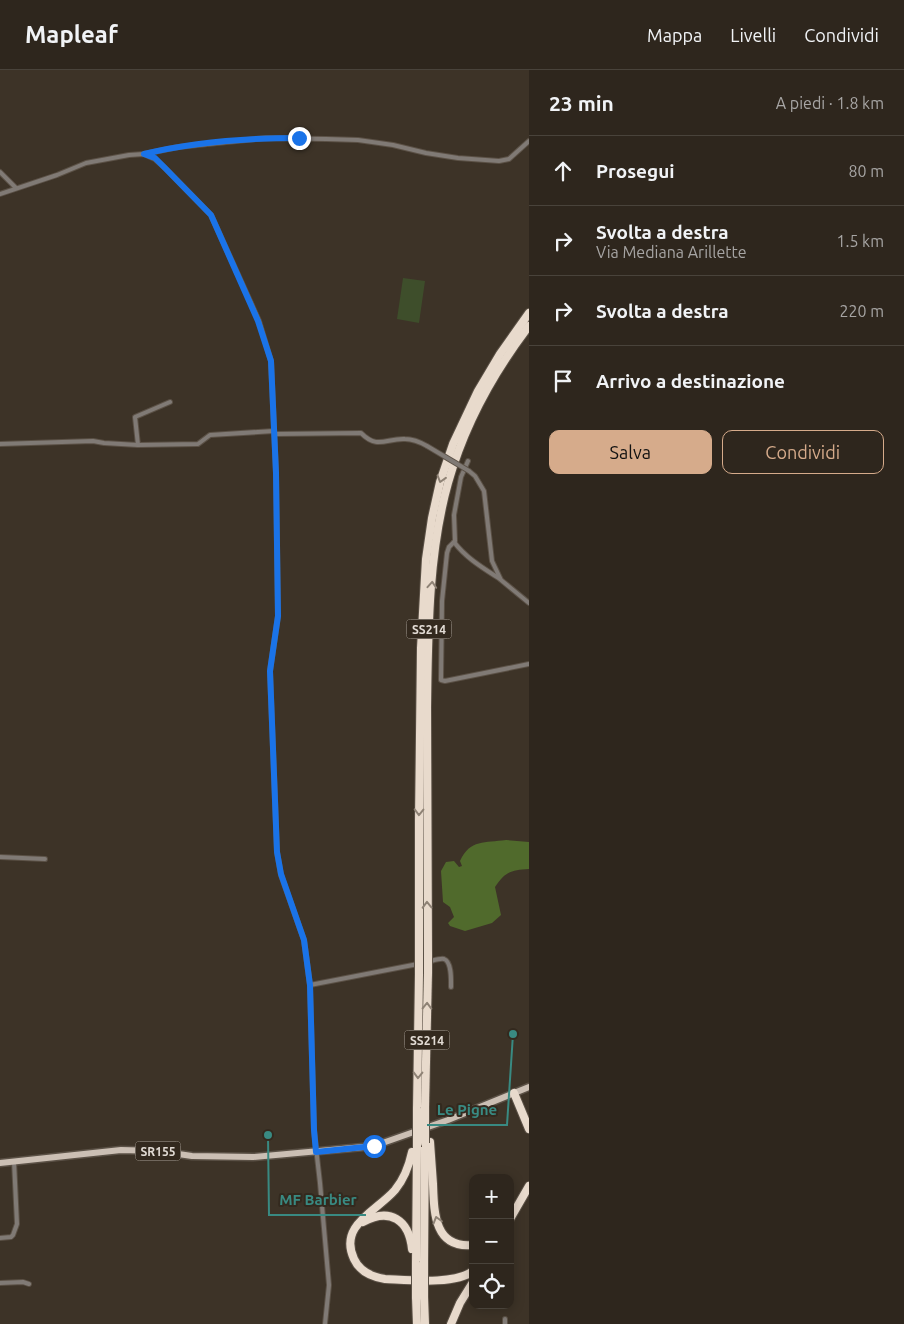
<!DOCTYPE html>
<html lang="it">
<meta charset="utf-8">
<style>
:root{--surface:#2e261d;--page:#362e26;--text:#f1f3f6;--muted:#a7a5a4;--line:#49433b;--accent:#d6ab8b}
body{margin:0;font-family:Ubuntu,sans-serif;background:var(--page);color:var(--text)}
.controls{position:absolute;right:15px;bottom:15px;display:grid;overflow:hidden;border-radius:10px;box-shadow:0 2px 12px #0003}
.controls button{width:45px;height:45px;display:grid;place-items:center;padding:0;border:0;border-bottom:1px solid var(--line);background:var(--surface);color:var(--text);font:25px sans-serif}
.stop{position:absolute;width:15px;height:15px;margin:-11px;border:4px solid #1a73e8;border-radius:50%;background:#fff}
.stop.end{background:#1a73e8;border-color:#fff;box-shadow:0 1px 5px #0008}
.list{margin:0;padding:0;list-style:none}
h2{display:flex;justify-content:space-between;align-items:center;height:65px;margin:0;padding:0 20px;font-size:21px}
h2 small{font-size:16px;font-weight:400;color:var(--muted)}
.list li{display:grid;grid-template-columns:32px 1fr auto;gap:15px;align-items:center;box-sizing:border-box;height:70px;padding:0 20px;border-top:1px solid var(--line)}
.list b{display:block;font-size:19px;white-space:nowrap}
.list p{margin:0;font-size:16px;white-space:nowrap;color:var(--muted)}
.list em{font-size:16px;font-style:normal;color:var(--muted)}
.actions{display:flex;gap:10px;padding:15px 20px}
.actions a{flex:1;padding:11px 0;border:1px solid var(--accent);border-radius:10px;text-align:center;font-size:18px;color:var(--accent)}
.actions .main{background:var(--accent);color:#111}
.icon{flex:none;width:28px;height:28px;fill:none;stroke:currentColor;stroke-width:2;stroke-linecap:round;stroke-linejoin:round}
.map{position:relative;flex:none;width:529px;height:1254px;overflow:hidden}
header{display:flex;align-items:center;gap:30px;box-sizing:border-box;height:70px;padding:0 25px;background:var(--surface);border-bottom:1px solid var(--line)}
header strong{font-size:24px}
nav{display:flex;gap:28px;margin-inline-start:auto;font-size:18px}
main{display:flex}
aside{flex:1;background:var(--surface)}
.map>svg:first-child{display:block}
.green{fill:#3e4e2b}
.forest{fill:#506a2c}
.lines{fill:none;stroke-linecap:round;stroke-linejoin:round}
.street-casing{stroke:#5b5146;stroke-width:6}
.primary-casing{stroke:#5b5146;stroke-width:9}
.highway-casing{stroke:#5b5146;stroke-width:10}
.street{stroke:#807a75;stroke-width:4}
.primary{stroke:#cbbfb4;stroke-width:6}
.highway{stroke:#e8dacc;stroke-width:8}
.street-bridge-casing{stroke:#5b5146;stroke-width:6;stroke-linecap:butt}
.highway-bridge-casing{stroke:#5b5146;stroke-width:10;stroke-linecap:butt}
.street-bridge{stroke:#807a75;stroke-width:4}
.highway-bridge{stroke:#e8dacc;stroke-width:8}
.oneway{stroke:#8e8275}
.route{stroke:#1a73e8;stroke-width:6}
.labels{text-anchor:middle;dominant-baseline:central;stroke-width:4;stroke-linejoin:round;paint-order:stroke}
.shield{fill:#33291e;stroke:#aea69d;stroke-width:1}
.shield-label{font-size:12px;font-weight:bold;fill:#e2dbd4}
.leader{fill:none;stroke:#398a82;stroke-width:2}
.callout-dot{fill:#398a82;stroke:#33291e;stroke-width:2}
.callout-label{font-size:15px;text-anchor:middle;font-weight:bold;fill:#398a82;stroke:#33291e;stroke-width:4;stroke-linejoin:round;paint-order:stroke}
</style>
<header>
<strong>Mapleaf</strong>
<nav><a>Mappa</a><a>Livelli</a><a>Condividi</a></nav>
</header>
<main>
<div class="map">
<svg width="529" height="1254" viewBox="0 0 529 1254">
<rect width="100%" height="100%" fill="#3d3327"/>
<path class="green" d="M403,208L425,211L419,253L397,249Z"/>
<path class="forest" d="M506,770L529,772V799C511,800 505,802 495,817L501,845L492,853L465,861L450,856L448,853L454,847L450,837L443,832L441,801L446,792L454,791L459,797L462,796L460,791C470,769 485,773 506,770Z"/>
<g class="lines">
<defs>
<g id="street">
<path d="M144,84L178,77L266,68L326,69L358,70L393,75L426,83L458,88L499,91L509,89L529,71"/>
<path d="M0,102L16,118"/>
<path d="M0,124L57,105L86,93L129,85L144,84L155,89L165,98L211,145L259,251L271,291L276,403L278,546L270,601L277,782L281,805L304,870L310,915L314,1060L320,1113L329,1215L325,1254"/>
<path d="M170,332L135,347L138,375L198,374L210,365L274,361"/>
<path d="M275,364L361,363C378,380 386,368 405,369C413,369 420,372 427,376"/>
<path d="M0,374L93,371L104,373L138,375"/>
<path d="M468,391L461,407L454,445L455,471L449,477L447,483L442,531L441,610L445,611L529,594"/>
<path d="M469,401L475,406L484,421L492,491L501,510L529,533"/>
<path d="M454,472C466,488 483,498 500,509"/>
<path d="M0,787L45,789"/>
<path d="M427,892C432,891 440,888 444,889C452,892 451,910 451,917"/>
<path d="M310,915L418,894"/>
<path d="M0,1168L11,1167L13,1165L17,1154L14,1091"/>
<path d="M0,1213L23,1212L29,1214"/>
<path d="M505,1254V1249"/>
</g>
<path id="primary" d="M0,1093L121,1080L158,1081L192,1086L253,1087L374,1076L448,1050L529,1017"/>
<g id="highway">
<path d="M428,884C427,802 427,720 427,638C428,565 428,484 448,413C464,356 493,303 529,256"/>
<path d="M419,886V751L421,578L426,489L432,448L440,412L453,374L478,321L500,284L529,243"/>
<path d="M514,1023L529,1059"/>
<path d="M425,1037L428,902"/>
<path d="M417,1039L419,904"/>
<path d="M430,1072C431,1086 432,1100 433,1114C434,1142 434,1179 473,1175"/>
<path d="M412,1082C409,1096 404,1109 395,1120C377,1141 338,1155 354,1189C360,1202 372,1207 385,1209C408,1210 455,1215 473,1201"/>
<path d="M510,1149L529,1116"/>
<path d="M363,1152C390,1137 409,1150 412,1179"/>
<path d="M424,1191L425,1073"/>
<path d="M416,1193L417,1077"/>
<path d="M416,1227L417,1254"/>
<path d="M424,1227L425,1254"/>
<path d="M451,1254L460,1233L473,1212"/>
</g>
</defs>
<use href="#street" class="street-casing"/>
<use href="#primary" class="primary-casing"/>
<use href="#highway" class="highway-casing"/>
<use href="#street" class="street"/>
<use href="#primary" class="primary"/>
<use href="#highway" class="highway"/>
<defs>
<path id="street-bridge" d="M427,376L469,401"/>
<g id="highway-bridge">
<path d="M428,884V902"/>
<path d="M419,904V886"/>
<path d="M425,1037V1073"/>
<path d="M417,1077V1039"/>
<path d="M424,1191V1227"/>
<path d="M416,1193V1227"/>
</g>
</defs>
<use href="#street-bridge" class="street-bridge-casing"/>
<use href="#highway-bridge" class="highway-bridge-casing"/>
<use href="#street-bridge" class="street-bridge"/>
<use href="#highway-bridge" class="highway-bridge"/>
</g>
<defs><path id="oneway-chevron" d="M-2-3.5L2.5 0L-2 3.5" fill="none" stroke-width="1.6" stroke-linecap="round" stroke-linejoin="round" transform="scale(1.25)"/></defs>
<g class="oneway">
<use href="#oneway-chevron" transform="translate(441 409) rotate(107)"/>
<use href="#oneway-chevron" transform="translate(432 515) rotate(-86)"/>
<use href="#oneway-chevron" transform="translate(419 742) rotate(91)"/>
<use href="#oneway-chevron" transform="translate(427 835) rotate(-91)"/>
<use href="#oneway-chevron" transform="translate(427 936) rotate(-89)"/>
<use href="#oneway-chevron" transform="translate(418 1005) rotate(91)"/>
<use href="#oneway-chevron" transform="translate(437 1150) rotate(-106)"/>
</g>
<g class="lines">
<path class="route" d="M299,68C247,68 194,72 144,84L155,88L165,98L211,145L258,251L271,291L276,403L278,546L270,601L277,782L281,804L304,870L310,915L314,1060L316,1082L374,1076"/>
</g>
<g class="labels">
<g class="shield">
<rect x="406.5" y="549.5" width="45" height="19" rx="4"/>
<rect x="404.5" y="960.5" width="45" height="19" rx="4"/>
<rect x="135.5" y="1071.5" width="45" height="19" rx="4"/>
</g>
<g class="shield-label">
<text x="429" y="559">SS214</text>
<text x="427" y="970">SS214</text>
<text x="158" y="1081">SR155</text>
</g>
</g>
<path class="leader" d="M513 964L507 1055H427M268 1065L269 1145H366"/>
<g class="callout-dot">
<circle cx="513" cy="964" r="5"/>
<circle cx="268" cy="1065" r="5"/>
</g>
<g class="callout-label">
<text x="467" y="1045">Le Pigne</text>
<text x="318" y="1135">MF Barbier</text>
</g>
</svg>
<div class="controls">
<button>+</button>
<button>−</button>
<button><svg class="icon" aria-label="locate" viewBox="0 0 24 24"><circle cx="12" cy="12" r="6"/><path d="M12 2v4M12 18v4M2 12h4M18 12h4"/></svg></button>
</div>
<div class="stop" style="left:374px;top:1076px"></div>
<div class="stop end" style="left:299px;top:68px"></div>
</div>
<aside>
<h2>23 min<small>A piedi · 1.8 km</small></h2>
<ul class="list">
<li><svg class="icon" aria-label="ahead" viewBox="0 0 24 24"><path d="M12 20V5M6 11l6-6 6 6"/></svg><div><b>Prosegui</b></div><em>80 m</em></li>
<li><svg class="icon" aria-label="right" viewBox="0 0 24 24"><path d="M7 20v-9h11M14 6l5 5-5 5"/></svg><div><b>Svolta a destra</b><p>Via Mediana Arillette</p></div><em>1.5 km</em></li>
<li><svg class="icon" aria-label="right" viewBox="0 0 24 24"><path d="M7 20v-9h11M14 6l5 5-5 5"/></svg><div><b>Svolta a destra</b></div><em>220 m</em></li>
<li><svg class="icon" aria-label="arrive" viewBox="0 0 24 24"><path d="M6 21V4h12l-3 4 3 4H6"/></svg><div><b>Arrivo a destinazione</b></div></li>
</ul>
<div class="actions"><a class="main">Salva</a><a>Condividi</a></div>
</aside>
</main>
